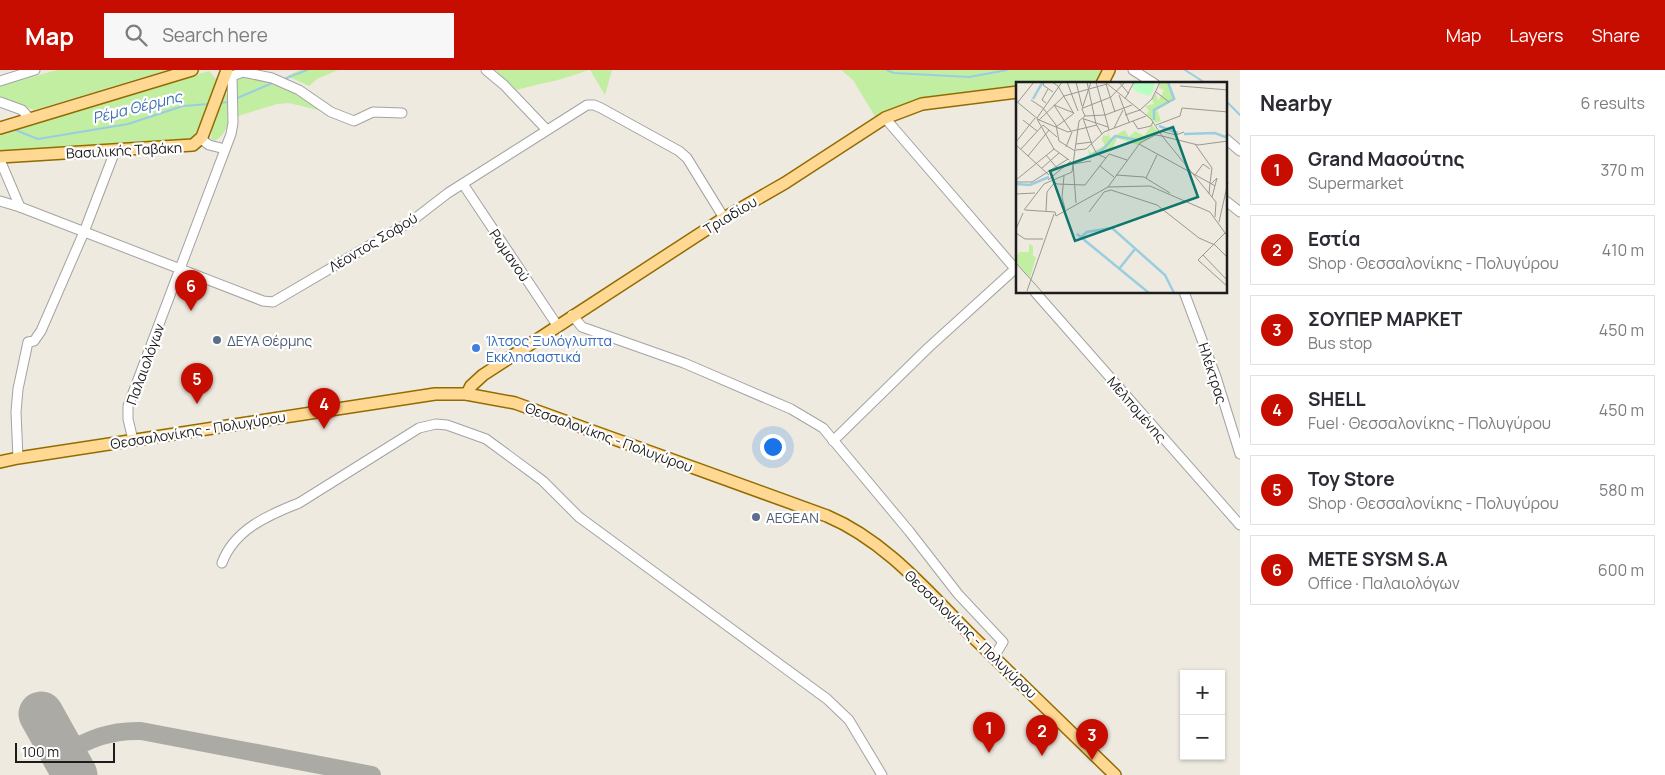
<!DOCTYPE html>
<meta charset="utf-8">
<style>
:root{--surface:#fff;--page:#f7f7f7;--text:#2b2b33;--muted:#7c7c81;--line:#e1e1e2;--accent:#c70d00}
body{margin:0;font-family:Manrope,sans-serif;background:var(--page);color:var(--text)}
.controls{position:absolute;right:15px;bottom:15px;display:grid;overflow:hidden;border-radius:0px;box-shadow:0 1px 4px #0004}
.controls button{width:45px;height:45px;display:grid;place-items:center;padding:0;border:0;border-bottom:1px solid var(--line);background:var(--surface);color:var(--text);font:25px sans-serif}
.scale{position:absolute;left:15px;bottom:12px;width:100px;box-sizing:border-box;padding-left:5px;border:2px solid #1c1c1c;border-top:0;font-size:14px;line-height:18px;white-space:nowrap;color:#1c1c1c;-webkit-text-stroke:4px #fff;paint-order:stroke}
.you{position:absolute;left:772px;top:376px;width:18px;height:18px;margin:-12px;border:4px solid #fff;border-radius:50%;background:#1a73e8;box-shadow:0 0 0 8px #1a73e833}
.badge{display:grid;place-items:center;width:32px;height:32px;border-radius:50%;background:var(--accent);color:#fff;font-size:16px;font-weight:700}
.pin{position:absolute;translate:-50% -41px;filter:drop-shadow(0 1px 2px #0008)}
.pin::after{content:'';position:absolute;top:26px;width:18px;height:15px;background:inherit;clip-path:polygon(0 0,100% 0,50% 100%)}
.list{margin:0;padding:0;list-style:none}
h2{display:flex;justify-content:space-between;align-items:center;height:65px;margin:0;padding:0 20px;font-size:21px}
h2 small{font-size:16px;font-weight:400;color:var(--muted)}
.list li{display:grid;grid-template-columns:32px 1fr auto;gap:15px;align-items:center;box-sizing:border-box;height:70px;margin:0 10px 10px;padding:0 10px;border:1px solid var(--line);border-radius:0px}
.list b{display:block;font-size:19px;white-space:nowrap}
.list p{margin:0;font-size:16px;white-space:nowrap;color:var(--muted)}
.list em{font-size:16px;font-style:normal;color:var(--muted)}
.icon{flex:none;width:28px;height:28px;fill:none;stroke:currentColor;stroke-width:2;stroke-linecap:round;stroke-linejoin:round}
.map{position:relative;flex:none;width:1240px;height:705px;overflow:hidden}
header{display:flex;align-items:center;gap:30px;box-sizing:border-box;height:70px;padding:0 25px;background:var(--accent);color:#fff}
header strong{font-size:24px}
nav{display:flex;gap:28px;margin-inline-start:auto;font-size:18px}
.search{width:350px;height:45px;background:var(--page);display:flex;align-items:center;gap:12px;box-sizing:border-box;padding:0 18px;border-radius:0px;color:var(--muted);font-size:19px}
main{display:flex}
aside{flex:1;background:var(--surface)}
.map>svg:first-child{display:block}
.grass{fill:#c1eea0}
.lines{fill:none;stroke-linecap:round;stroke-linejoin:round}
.stream{stroke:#9bcde1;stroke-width:2}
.taxiway{stroke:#acaaa5;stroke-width:18}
.runway{stroke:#acaaa5;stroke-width:45}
.minor-casing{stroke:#a3a3a3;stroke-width:11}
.major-casing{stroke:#936c00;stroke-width:14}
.minor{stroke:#fff;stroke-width:9}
.major{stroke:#ffd894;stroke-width:11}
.service-dot{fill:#5c6f8a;stroke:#fff;stroke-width:2}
.shop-dot{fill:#3f7fe0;stroke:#fff;stroke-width:2}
.labels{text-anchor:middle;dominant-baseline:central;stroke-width:4.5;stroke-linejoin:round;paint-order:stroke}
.street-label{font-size:14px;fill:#1c1c1c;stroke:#fff}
.service-label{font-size:14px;fill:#4e5e75;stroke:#fff;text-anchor:start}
.shop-label{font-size:14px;fill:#366cbe;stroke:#fff;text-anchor:start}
.water-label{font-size:15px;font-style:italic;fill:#4072b3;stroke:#fff}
.inset-river{fill:none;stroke:#9bcde1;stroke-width:2.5}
.inset-road{fill:none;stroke:#9a9892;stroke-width:1}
.view{fill:#0f766e;fill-opacity:0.15;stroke:#0f766e;stroke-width:2.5}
.inset-edge{fill:none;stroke:#1c1c1c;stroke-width:2.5}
</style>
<header>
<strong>Map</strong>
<div class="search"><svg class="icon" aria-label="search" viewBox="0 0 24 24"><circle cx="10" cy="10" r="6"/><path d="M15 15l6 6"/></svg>Search here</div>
<nav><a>Map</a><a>Layers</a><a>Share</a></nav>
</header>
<main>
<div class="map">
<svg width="1240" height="705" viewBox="0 0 1240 705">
<rect width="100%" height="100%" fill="#eeeae0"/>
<g class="grass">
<path d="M57,0H167L34,40L0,28V16Z"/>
<path d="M300,0H338L317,9L309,16L287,6Z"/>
<path d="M495,0H588C564,10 541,13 517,20Z"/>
<path d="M590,0H612L605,25Z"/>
<path d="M841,0H1106L1099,11L1093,14H1018L1017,18L926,28L913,30L876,48L853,10Z"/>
<path d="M209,1L216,9C216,22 199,65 188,70L0,81V64Z"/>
<path d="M241,6C272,10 298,23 322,41L289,33L277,34L238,46L236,9Z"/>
<path d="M224,22C236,32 230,65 214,71L211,69L213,52Z"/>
</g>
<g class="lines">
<g class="stream">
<path d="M887,0L894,3L969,7L1007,0"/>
<path d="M1185,0L1207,14"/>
<path d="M284,9L307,0"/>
<path d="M235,29L275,12"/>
<path d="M1226,31L1240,45"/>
<path d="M219,33L229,32"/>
<path d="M13,59L38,69L128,54L183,36L209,34"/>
</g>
<path class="taxiway" d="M63,684C89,669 110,660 141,661L372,705"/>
<path class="runway" d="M41,644L75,705"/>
<defs>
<g id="minor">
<path d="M486,0L504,15L546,59"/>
<path d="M1133,0L1155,14"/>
<path d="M0,11L35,0"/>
<path d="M0,32L22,40L30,49"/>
<path d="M885,48L1018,202"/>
<path d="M201,69L209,75L225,79"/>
<path d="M1226,69L1240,81"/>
<path d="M0,90L20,137L263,231L273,232L413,150L448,123L587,35H594L601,38L679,81L687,88L724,148"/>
<path d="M463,114L557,255"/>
<path d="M0,131L20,137"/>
<path d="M1226,131L1240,142"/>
<path d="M1035,222L1240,455"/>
<path d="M1184,222L1216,307L1240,384"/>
<path d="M572,245L582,257L684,293L791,339L823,358L909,461L958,524L1003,572L994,587"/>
<path d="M133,370L128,349V336L231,64L233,53L232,6L243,2L272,8L299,20L331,42L354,51L373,42L402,43"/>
<path d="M833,371L928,278L1015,199"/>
<path d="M18,388L16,342L18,319L28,272L34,271L41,261L84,162L115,81"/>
<path d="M222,493C234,460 268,445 299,433L419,358L436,354L447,355L486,369L543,411L579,447L827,629L849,650L882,705"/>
</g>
<g id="major">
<path d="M1102,14L1109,0"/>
<path d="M0,58L192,0"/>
<path d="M0,87L193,75L202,67L227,0"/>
<path d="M467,324L471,316L483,305L724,148L785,113L885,48L922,34L1018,22"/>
<path d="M0,392L18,388L435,324H466L515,333L827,446C886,471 928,522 973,567C1020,613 1068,659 1115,705"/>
</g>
</defs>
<use href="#minor" class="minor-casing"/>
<use href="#major" class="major-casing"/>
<use href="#minor" class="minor"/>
<use href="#major" class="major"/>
</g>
<g class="service-dot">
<circle cx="217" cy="270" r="5"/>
<circle cx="756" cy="447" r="5"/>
</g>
<circle class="shop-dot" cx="476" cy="278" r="5"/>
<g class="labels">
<g class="street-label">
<text transform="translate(124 80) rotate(-3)">Βασιλικής Ταβάκη</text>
<text transform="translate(730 145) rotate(-31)">Τριαδίου</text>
<text transform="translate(373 172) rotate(-31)">Λέοντος Σοφού</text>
<text transform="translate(510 185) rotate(56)">Ρωμανού</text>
<text transform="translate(145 294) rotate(-70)">Παλαιολόγων</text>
<text transform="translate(1213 303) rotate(72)">Ηλέκτρας</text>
<text transform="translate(1137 339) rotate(49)">Μελπομένης</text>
<text transform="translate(198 360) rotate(-9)">Θεσσαλονίκης - Πολυγύρου</text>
<text transform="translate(609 367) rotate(20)">Θεσσαλονίκης - Πολυγύρου</text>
<text transform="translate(971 564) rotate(44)">Θεσσαλονίκης - Πολυγύρου</text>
</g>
<g class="service-label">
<text x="227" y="270">ΔΕΥΑ Θέρμης</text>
<text x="766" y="447">AEGEAN</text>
</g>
<g class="shop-label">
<text x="486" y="270">Ίλτσος Ξυλόγλυπτα<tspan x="486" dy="16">Εκκλησιαστικά</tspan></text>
</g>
<g class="water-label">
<text transform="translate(137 37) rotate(-14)">Ρέμα Θέρμης</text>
</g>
</g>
<g transform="translate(1016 12)">
<rect width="211" height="211" fill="#eeeae0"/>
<path d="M144,0H157L153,2L160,17L141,28L145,39L140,41L130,33L133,29L129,24L138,22L136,18L140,11L142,19L145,14L148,8L143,6ZM136,43L143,51L122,63L101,56L95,70L92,68L62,80L73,73L72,67L75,71L89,63L86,58L87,53L92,54V49L94,56L109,48L113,55L119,49L128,54ZM13,162L17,164V174L20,175L14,196L0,180V174L4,170H13Z" fill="#c1eea0"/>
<path d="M118,0H138V7L134,14L121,10L116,5Z" fill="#b7fec1"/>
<path class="inset-river" d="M17,17L26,1M138,38V28L158,17L152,0M143,44L162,51M168,52L199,51L209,55L212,52M62,80L87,67L99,54L122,58L130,55M0,102L14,103L33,95M96,146L149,193L158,211M61,152L133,211M65,155L71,150L95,146M103,187L119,167"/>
<path class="inset-road" d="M28,0L27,3L37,10M36,0L42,4L58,32M51,0L62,29M60,0L66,24M71,0L80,42L86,52M80,0L93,48M89,0L135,37L146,54M103,0L113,12M90,2L99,30M164,4L212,8M140,10L153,20M103,13L113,40M109,17L118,0M15,18L27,26L40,43L43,59L59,69M0,19L23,38L52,50L81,43M2,20L18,0M30,21L26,18L32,7M38,23L55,49M38,23L58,31M67,26L95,15L109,0M66,27L75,0M109,33L124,28L136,17L144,0M69,34L89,33L116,23M21,36L46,0M67,36L76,63L81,72L90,76M21,37L38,67L53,78M68,37L92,45M7,38L21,49M23,38L48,14L91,2M63,39L69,34L66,27M117,39L122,47L135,44L137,40M27,43L41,55M140,43L164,34L166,26L212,30M40,45L57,32M98,46L107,28M144,49L160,53L168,50M146,54L200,120L199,135M146,54L182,63L212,59M0,60L19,36M60,62L76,60M123,62L194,101L193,112M179,62L196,86L194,101L199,104M0,63L33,93M50,65L56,50M5,67L27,43M60,68L70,67L88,50L130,34M30,73L41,86M12,74L33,48M84,84L98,95M26,86L43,71M100,93L128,95L154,111M179,93L187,82L194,87M48,94L46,115L49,127M130,96L141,73M0,98L38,67M32,98L55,79M37,99L41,102L69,103L93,72L111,78M0,100H16L52,77M195,102L201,96L196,115M92,105L124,61L139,53L146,54M0,112L19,111M60,121L57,82L75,79M8,128L28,102L56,90L63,39M9,128L39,130M30,129L31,110L39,100M39,130L40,134L92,105L134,104L194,130L212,155M73,130L88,110L95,108L141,123L183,156L199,163M203,140L212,100M0,147L7,131M0,151L9,157H27M209,151L182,178L212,205M199,163L212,176M187,173L212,199M0,181L27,211M11,209L38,132"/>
<path class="view" d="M157,45L182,115L59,159L34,89Z"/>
<rect width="211" height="211" class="inset-edge"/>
</g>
</svg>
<div class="controls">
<button>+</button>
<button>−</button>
</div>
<div class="scale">100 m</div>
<div class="you"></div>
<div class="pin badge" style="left:989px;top:683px">1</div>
<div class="pin badge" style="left:1042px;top:686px">2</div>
<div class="pin badge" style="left:1092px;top:690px">3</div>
<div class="pin badge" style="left:324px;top:359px">4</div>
<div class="pin badge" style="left:197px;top:334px">5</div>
<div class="pin badge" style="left:191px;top:241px">6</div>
</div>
<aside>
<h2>Nearby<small>6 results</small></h2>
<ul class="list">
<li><span class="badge">1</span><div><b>Grand Μασούτης</b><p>Supermarket</p></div><em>370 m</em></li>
<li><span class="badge">2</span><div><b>Εστία</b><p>Shop · Θεσσαλονίκης - Πολυγύρου</p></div><em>410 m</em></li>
<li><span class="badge">3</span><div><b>ΣΟΥΠΕΡ ΜΑΡΚΕΤ</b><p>Bus stop</p></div><em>450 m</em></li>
<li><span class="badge">4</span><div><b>SHELL</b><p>Fuel · Θεσσαλονίκης - Πολυγύρου</p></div><em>450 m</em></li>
<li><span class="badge">5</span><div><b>Toy Store</b><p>Shop · Θεσσαλονίκης - Πολυγύρου</p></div><em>580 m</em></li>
<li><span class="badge">6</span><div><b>METE SYSM S.A</b><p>Office · Παλαιολόγων</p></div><em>600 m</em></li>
</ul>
</aside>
</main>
